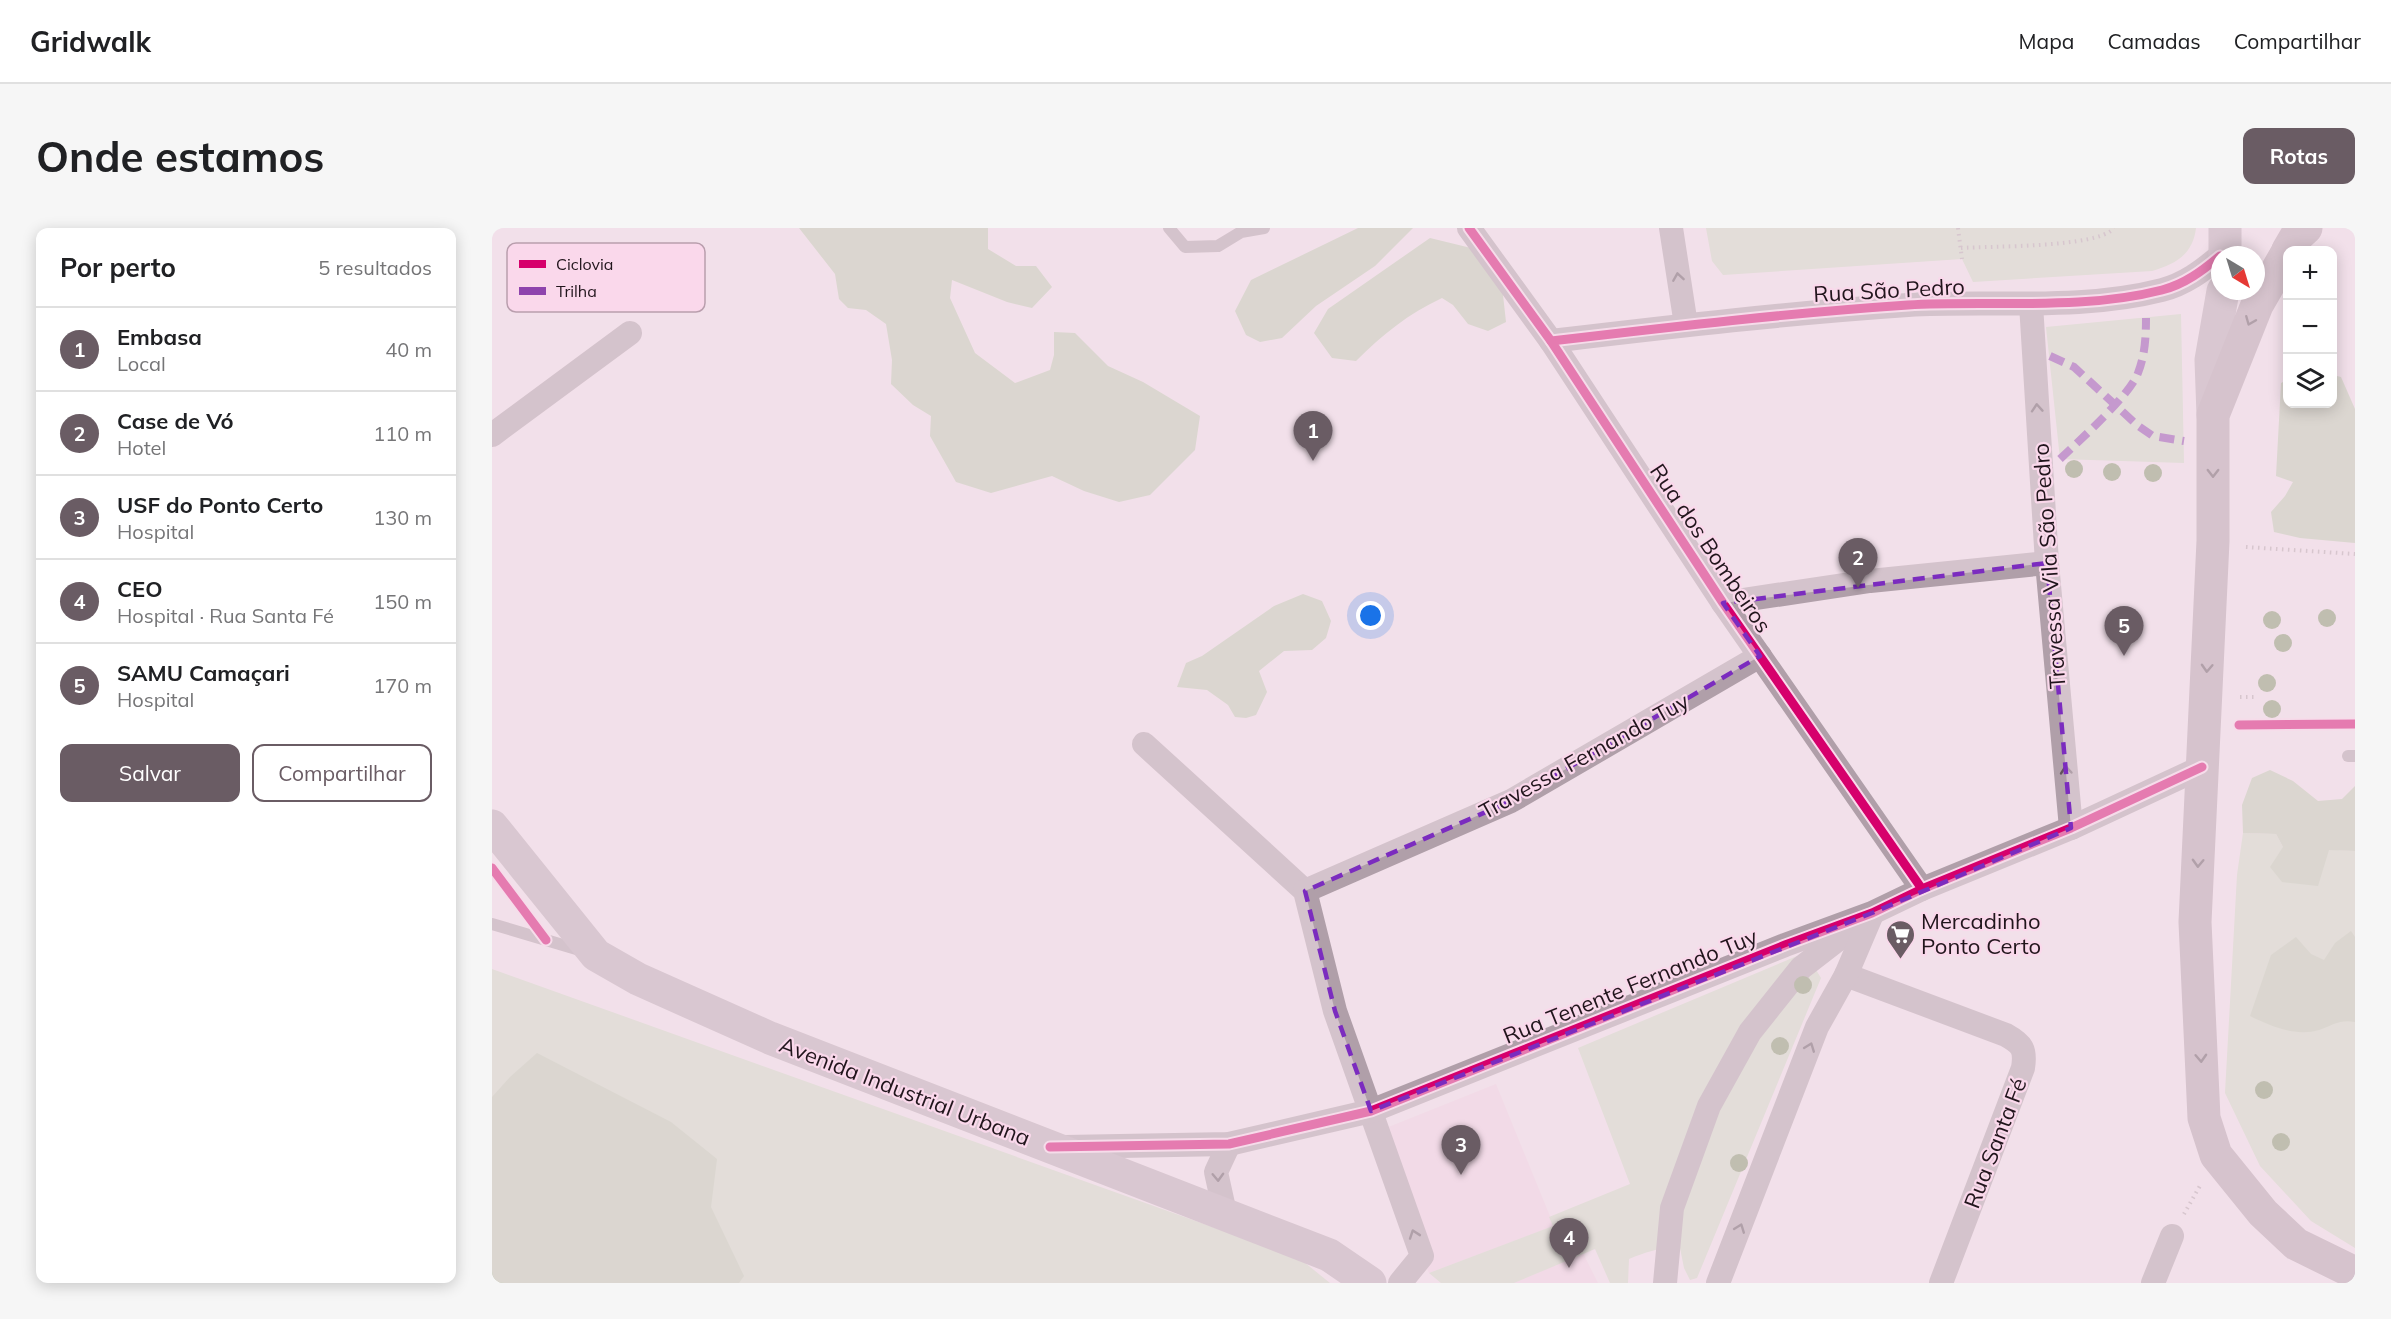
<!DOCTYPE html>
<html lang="pt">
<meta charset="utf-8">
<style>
:root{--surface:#fff;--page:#f6f6f6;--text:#202124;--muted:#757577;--line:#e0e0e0;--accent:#6a5c64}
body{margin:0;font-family:Mulish,sans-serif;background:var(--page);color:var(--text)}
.controls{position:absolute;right:18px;top:18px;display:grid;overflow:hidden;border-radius:12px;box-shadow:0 3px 15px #0003}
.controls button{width:54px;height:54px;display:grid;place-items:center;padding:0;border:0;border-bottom:2px solid var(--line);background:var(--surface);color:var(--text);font:30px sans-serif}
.compass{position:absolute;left:1719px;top:18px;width:54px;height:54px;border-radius:50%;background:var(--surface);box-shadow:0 3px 15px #0003;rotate:142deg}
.you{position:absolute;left:879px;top:388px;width:21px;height:21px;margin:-15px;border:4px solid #fff;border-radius:50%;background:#1a73e8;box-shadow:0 0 0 9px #1a73e833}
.badge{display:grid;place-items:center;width:39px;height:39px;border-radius:50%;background:var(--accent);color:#fff;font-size:20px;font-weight:700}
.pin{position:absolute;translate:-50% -50px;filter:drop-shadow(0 2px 3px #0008)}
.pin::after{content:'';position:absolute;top:32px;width:21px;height:18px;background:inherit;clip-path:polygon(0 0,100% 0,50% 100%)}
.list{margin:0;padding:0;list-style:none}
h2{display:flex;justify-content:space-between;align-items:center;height:78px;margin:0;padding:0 24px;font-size:26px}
h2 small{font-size:20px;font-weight:400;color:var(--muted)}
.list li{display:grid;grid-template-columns:39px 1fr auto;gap:18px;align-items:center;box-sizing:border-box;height:84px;padding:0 24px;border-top:2px solid var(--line)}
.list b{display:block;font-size:22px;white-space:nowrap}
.list p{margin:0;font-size:20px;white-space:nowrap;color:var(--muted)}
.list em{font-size:20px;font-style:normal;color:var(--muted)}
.actions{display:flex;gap:12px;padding:18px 24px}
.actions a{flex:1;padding:14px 0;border:2px solid var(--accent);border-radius:12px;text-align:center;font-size:21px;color:var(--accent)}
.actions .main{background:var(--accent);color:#fff}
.icon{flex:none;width:33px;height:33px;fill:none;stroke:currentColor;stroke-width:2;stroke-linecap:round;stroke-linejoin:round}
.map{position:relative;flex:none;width:1863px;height:1055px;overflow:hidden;border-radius:12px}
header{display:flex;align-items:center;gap:36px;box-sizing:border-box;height:84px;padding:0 30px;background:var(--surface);border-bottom:2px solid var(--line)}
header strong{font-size:28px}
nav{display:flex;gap:33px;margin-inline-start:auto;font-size:21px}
.intro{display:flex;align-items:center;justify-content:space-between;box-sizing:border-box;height:144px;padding:0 36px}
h1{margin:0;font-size:42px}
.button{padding:15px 27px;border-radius:12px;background:var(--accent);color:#fff;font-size:21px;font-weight:700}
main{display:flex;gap:36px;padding:0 36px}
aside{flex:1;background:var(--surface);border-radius:12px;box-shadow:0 3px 15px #0003}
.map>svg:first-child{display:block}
.built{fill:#f2d3e4}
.green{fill:#d0d9c5}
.forest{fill:#becbb1}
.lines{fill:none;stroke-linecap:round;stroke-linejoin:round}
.path{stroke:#b6a6ae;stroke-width:4;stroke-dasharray:1.5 4.5;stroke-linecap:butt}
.lane{stroke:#b09fa9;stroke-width:12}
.street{stroke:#b09fa9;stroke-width:24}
.secondary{stroke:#baa8b3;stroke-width:33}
.primary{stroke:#b39fab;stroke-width:33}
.quiet{stroke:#8e44ad;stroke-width:8;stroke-dasharray:15 8;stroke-linecap:butt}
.cycleway-casing{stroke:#fad8eb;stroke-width:13}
.cycleway{stroke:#d6006c;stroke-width:9}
.tree{fill:#84956c}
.oneway{stroke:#61535b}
.oneway2{stroke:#63535c}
.marked{fill:none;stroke:#7b2cbf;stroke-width:4.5;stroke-dasharray:12 8;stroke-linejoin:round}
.labels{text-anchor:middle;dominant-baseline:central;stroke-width:4.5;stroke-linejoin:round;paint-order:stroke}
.street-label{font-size:22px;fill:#21151c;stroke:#fad8eb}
.poi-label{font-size:22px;fill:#21151c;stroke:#fad8eb;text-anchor:start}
.key{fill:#fad8eb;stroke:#b99ead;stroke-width:1.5}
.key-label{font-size:16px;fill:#21151c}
</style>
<header>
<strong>Gridwalk</strong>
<nav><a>Mapa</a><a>Camadas</a><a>Compartilhar</a></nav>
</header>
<div class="intro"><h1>Onde estamos</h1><a class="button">Rotas</a></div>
<main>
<aside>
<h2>Por perto<small>5 resultados</small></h2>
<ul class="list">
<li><span class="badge">1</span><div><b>Embasa</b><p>Local</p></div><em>40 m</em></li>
<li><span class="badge">2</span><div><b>Case de Vó</b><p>Hotel</p></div><em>110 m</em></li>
<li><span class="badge">3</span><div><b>USF do Ponto Certo</b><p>Hospital</p></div><em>130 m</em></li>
<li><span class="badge">4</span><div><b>CEO</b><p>Hospital · Rua Santa Fé</p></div><em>150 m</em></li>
<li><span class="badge">5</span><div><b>SAMU Camaçari</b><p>Hospital</p></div><em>170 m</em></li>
</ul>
<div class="actions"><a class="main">Salvar</a><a>Compartilhar</a></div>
</aside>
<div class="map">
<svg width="1863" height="1055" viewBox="0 0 1863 1055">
<rect width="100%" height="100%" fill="#f2e0ea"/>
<g class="built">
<path d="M1004,856L1062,998L937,1045L879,906Z"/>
<path d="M1091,1025L1106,1055H1022Z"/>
</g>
<g class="green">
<path d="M1214,0H1704C1701,26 1684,36 1660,43L1481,54L1470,31L1231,47L1220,33Z"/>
<path d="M1689,86L1692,235L1568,231L1554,99Z"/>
<path d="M1751,605L1784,606L1791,619L1863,623V1020L1819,993L1768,938L1733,865L1745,647Z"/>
<path d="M1305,728L1318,732L1329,750L1205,1050L1198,1052L1192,1040L1188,1020C1168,1019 1155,1024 1137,1031L1136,1055H1118L1103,1021L1022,1055H949L937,1045L1061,998L1057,989L1138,956L1086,820Z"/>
<path d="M0,741L807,1030L838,1055H0Z"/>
</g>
<g class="forest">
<path d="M307,0H496V21L524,38H544L560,59L540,80L515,74L460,52L458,70L483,125L523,155L558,142L562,127V104L583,105L616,138L651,154L708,188L703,222L658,267L627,274L592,263L560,248L499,265L464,254L438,208L439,188L421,177L399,156L400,132L394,96L374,82L356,80L347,71L343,46Z"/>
<path d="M866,0H921L883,38L824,78L790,110L768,114L754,107L743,83L759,52Z"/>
<path d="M938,10L979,20L1010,58L1014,94L996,103L976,96L961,77L950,70C916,86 891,106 864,133L840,130L822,105L836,81Z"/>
<path d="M1841,147L1849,149L1863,181V315L1808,310L1782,304L1779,284L1793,268L1801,254L1784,248L1789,155L1795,152L1796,176H1840Z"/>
<path d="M811,366L830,373L839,393L834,410L820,422L792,423L767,443L775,464L764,487L754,490L743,489L736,477L715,462L685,459L694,435L710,428L782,378Z"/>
<path d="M1778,542L1801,553L1826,573L1850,571L1863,558V623L1837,622L1826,658L1790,654L1778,639L1791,619L1784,606L1751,605L1750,577L1760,550Z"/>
<path d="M1859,703L1863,709V794C1848,791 1841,797 1827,802C1803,809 1779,798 1758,788L1779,727L1804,709L1819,726L1832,732L1843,715Z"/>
<path d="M45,825L179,894L225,931L219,979L252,1048L247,1055H0V869L18,849Z"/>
</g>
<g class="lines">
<g class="path">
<path d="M1466,0L1470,31"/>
<path d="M1469,20C1498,18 1606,20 1622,0"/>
<path d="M1754,319L1863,326"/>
<path d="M1748,469H1766"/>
<path d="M1692,986L1709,956"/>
</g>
<g class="lane">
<path d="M677,0L693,19L726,18L749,4L772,0"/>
<path d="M1856,528H1863"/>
<path d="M0,696L91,723"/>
</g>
<g class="street">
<path d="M977,0L1059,113L1231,375L1430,661"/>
<path d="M1179,0L1194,97"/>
<path d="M1539,76L1555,335L1579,600"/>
<path d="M1059,113C1178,99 1296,85 1416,77C1500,72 1588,83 1670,62C1693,56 1710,43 1728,28"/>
<path d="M0,207L138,105"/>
<path d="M1231,375L1378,353L1555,335"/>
<path d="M652,516L813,663L843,783L930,1028L908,1055"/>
<path d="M813,663L1019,573L1268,428"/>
<path d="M1354,747L1514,807C1530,816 1534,821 1531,840L1449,1055"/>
<path d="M573,919L737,916L879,883L1293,717L1380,685L1430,661L1579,600L1710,539"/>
<path d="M733,985L724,944L737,916"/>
<path d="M1173,1055L1180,980L1217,878L1258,804L1309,740L1362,699"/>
<path d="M1226,1055L1325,799L1354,747L1380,686"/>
<path d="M1661,1055L1680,1008"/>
</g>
<g class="secondary">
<path d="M1733,27V0"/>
<path d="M1721,187L1719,132L1731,63"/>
<path d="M0,598L104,727L146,751L278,810L837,1027L878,1055"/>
</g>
<g class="primary">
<path d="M1796,22L1803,10L1814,0"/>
<path d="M1796,23L1765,77L1721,187V313L1703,694L1712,890L1724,927L1771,985L1804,1016L1863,1045"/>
</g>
<g class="quiet">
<path d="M1558,128L1582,139L1645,197L1661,208L1692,213"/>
<path d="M1568,231C1587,213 1638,167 1646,145C1653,127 1654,109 1654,90"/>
</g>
<defs>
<g id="cycleway">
<path d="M977,0L1059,113L1231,375L1430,661"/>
<path d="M1059,113C1178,99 1296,85 1416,77C1500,72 1588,83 1670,62C1693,56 1710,43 1728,28"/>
<path d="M1747,497L1863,496"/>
<path d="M0,640L54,712"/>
<path d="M558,919L737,916L879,883L1293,717L1380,685L1430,661L1579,600L1710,539"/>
</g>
</defs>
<use href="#cycleway" class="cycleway-casing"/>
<use href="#cycleway" class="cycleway"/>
</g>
<g class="tree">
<circle cx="1582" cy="241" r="9"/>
<circle cx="1620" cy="244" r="9"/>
<circle cx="1661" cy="245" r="9"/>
<circle cx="1835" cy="390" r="9"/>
<circle cx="1780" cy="392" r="9"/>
<circle cx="1791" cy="415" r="9"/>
<circle cx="1775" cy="455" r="9"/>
<circle cx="1780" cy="481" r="9"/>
<circle cx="1311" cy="757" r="9"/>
<circle cx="1288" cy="818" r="9"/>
<circle cx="1772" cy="862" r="9"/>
<circle cx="1789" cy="914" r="9"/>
<circle cx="1247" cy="935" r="9"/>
</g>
<defs><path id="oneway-chevron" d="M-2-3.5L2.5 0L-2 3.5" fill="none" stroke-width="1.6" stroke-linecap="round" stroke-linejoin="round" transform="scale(1.5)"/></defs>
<g class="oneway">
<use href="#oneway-chevron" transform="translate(1186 49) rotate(-99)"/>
<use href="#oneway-chevron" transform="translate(1545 180) rotate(-94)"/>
<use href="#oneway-chevron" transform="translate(1574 542) rotate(-95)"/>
<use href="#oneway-chevron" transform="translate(1318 819) rotate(-69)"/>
<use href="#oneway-chevron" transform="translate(726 949) rotate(88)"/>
<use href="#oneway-chevron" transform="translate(1248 1000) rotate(-69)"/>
<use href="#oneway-chevron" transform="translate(922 1006) rotate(-109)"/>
</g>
<g class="oneway2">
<use href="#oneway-chevron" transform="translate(1758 93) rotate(112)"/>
<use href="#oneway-chevron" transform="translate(1721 245) rotate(90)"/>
<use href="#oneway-chevron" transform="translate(1715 440) rotate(93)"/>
<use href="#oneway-chevron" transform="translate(1706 635) rotate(92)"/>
<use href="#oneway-chevron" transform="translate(1709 830) rotate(87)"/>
</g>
<path d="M0 0H1863V1055H0ZM1555,335L1579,600L1380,685L879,883L843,783L813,663L1019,573L1268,428L1231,375Z" fill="#f2e0ea" fill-opacity=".55" fill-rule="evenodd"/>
<path class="marked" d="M1555,335L1579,600L1380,685L879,883L843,783L813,663L1019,573L1268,428L1231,375Z"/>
<defs>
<symbol id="supermarket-pin" viewBox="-11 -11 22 30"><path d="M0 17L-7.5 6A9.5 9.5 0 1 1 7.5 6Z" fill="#6a5c64" stroke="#fad8eb"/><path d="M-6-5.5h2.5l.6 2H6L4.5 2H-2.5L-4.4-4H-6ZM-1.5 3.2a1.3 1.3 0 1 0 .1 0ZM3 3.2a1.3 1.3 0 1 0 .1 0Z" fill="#fff"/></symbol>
</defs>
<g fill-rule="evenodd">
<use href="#supermarket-pin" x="1392" y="690" width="33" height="45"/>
</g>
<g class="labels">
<g class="street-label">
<text transform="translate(1397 62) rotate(-3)">Rua São Pedro</text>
<text transform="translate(1219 320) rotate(56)">Rua dos Bombeiros</text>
<text transform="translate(1557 338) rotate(-94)">Travessa Vila São Pedro</text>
<text transform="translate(1092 528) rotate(-29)">Travessa Fernando Tuy</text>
<text transform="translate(1138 758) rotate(-22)">Rua Tenente Fernando Tuy</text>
<text transform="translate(413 863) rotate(21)">Avenida Industrial Urbana</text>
<text transform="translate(1503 915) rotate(-69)">Rua Santa Fé</text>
</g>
<g class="poi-label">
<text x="1429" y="693">Mercadinho<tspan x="1429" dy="25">Ponto Certo</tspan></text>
</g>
</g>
<rect x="15" y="15" width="198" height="69" rx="9" class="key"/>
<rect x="27" y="32" width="27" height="8" fill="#d6006c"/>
<rect x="27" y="59" width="27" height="8" fill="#8e44ad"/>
<g class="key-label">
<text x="64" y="42">Ciclovia</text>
<text x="64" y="69">Trilha</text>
</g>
</svg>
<div class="controls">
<button>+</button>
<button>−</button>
<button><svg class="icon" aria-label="layers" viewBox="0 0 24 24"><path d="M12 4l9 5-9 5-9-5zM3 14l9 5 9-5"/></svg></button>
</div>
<svg class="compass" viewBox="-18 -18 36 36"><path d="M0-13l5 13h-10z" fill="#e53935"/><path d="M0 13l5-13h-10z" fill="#757577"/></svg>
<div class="you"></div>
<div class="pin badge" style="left:821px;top:233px">1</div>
<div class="pin badge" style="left:1366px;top:360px">2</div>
<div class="pin badge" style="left:969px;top:947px">3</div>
<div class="pin badge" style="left:1077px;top:1040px">4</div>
<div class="pin badge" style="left:1632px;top:428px">5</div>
</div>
</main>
